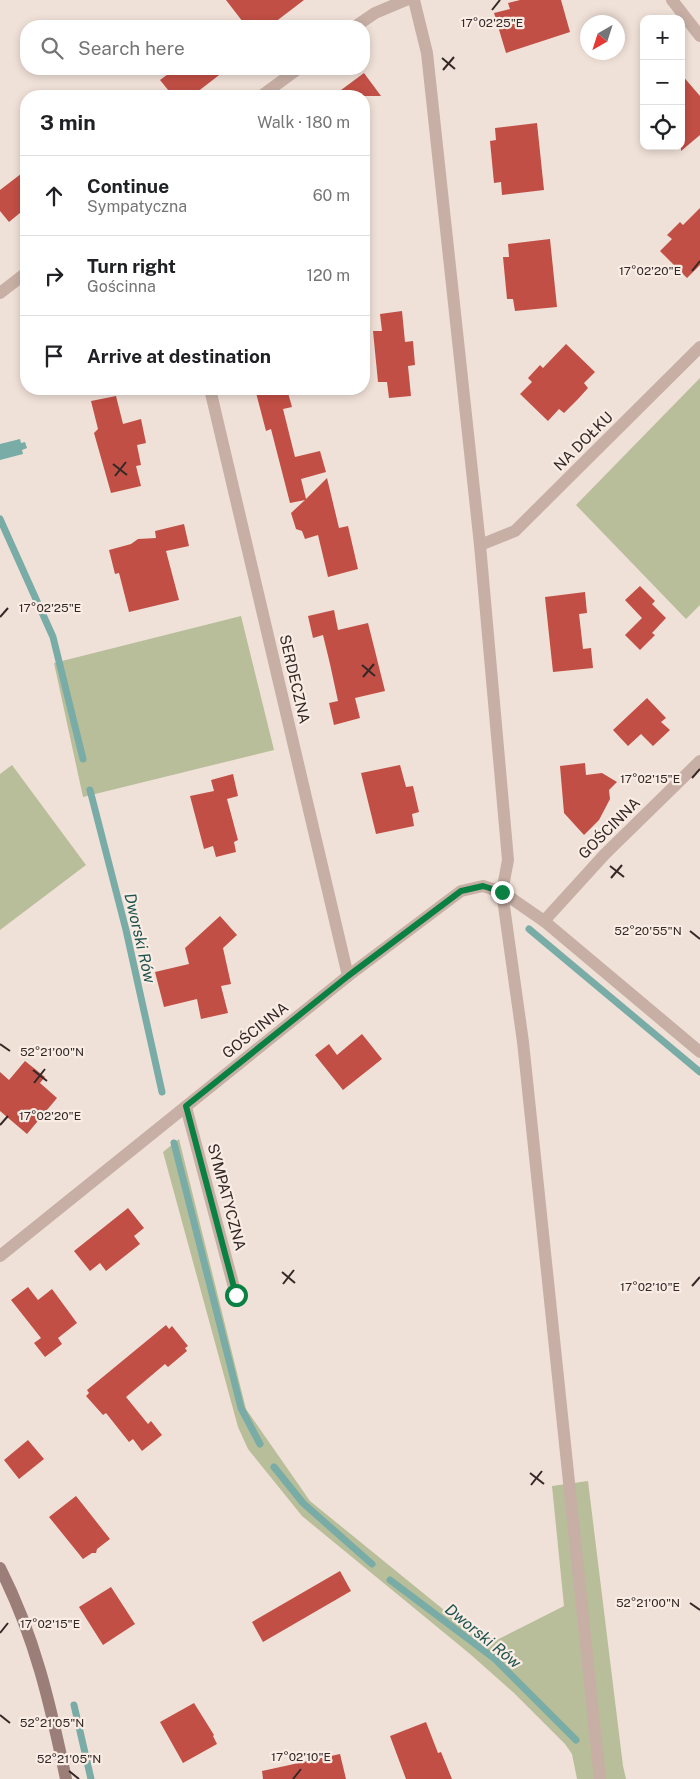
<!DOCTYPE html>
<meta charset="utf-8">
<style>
:root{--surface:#fff;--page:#f2f2f2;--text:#202124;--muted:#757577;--line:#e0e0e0}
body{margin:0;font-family:"Public Sans",sans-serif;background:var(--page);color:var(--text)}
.controls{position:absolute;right:15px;top:15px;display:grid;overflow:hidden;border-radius:10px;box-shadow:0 2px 8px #0003}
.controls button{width:45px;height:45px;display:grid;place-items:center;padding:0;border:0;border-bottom:1px solid var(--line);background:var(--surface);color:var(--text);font:25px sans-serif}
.compass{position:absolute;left:580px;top:15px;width:45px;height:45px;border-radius:50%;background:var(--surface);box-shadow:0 2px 8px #0003;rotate:219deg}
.stop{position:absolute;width:15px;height:15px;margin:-11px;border:4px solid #0b8043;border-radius:50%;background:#fff}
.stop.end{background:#0b8043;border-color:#fff;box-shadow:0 1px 5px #0008}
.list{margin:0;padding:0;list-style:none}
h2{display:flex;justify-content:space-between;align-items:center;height:65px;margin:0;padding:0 20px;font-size:21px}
h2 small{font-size:16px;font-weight:400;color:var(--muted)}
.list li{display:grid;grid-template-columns:32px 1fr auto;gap:15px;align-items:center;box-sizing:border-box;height:80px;padding:0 20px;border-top:1px solid var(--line)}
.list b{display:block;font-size:19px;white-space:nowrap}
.list p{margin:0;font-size:16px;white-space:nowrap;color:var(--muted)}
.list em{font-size:16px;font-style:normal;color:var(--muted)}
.icon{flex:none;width:28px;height:28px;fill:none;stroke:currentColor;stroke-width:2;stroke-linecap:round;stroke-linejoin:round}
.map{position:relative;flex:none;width:700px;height:1779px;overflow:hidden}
.search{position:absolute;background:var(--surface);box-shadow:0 2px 8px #0003;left:20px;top:20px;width:350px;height:55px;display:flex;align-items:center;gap:12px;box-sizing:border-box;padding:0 18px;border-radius:20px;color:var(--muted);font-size:19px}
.panel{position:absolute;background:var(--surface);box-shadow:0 2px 8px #0003;left:20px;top:90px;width:350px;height:305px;border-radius:20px}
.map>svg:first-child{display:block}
.green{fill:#b8be99}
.water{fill:#79aca6}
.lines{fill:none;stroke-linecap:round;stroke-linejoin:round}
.stream{stroke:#79aca6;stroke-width:7}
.building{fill:#c14f45}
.street{stroke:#c7afa5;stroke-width:12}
.secondary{stroke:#9b7e77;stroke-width:12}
.route{stroke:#0b8043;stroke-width:6}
.ticks{fill:none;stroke:#332826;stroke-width:2}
.labels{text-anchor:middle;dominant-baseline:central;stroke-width:4.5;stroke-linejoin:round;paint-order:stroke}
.street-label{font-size:15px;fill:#332826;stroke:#f8ece4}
.water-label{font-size:16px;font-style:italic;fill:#1e534e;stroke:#f8ece4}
.ticks-label{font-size:12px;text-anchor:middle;fill:#332826;stroke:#f8ece4;stroke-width:4.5;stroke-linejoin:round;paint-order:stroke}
</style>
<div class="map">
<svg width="700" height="1779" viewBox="0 0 700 1779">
<rect width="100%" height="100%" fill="#f0e1d8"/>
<g class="green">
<path d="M700,378V605L686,619L576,505Z"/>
<path d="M241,616L274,750L83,797L54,663Z"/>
<path d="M12,765L86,865L0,930V774Z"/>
<path d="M179,1139L246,1409L310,1501L487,1645L564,1606L552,1486L588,1481L623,1766L626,1779H577L572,1754L565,1744L514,1693L470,1654L302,1516L248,1449L238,1427L163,1152Z"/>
</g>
<path class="water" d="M20,439L21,443L25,442L27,448L22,450L23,454L0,460V444Z"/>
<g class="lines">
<g class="stream">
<path d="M0,519L53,637L83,759"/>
<path d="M90,790L126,930L162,1092"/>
<path d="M529,929L700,1072"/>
<path d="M174,1143L241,1408L260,1444"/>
<path d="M274,1467L303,1503L372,1564"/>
<path d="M390,1580L495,1659L576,1740"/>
<path d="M74,1705L91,1779"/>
</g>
</g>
<g class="building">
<path d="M226,0H304L270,26H246Z"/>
<path d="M520,0H561L570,32L506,53L494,13L510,9L508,3Z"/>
<path d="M175,69H227L192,96H173L160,80Z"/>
<path d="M364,73L381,96H333Z"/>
<path d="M681,74L700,96V135L681,151Z"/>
<path d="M537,123L544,190L502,195L501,182L494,183L490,141L496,140L495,128Z"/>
<path d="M26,170V208L9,222L0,211V190Z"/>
<path d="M700,208V265L687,278L660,251L672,239L667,235L680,222L683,225Z"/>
<path d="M550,239L557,307L515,311L513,299H507L503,257H509L508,244Z"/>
<path d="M402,311L405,342L413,341L415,365L408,366L411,396L389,398L387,382H378L373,331H382L380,314Z"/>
<path d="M566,344L595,372L584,383L588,388L579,398L564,413L559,409L548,421L520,394L532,382L528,378L540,365L543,368Z"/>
<path d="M255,389H287L292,407L283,409L295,457L320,451L326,472L301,479L306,499L327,478L339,528L348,526L358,569L328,577L318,535L305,539L302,531L296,529L291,513L305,500L290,503L271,429L266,431Z"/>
<path d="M116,396L123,424L141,419L146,443L137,445L141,465L136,466L141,486L111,493L94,433L98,429L91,401Z"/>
<path d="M184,524L189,546L166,551L179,600L129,612L119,573L115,574L109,550L131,544L138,539L156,538L155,531Z"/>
<path d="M640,586L655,601L652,604L666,618L652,633L655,635L640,650L625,635L642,618L625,600Z"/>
<path d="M585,592L587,613L579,614L583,649L591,648L593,668L553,672L545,597Z"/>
<path d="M334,610L338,630L368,623L385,691L355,698L360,718L334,725L329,703L338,701L330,664L323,635L313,638L308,616Z"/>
<path d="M647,698L666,718L661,722L670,730L653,746L641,734L628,746L613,730Z"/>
<path d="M585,763L586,775L602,773L617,782L609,790L610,799L599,820L584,835L564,813L560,766Z"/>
<path d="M400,765L406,787L413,786L419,812L412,814L414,826L376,834L361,773Z"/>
<path d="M233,774L238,796L227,799L238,840L234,842L236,852L216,857L213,846L204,849L190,796L214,791L211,780Z"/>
<path d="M220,916L237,935L223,948L231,984L221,986L228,1013L201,1019L197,999L164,1007L155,972L189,964L185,948Z"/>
<path d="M362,1034L382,1059L343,1090L315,1055L329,1044L337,1055Z"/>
<path d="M25,1061L45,1077L40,1083L57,1098L27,1134L0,1111V1072L9,1080Z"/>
<path d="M128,1208L144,1228L134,1236L140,1244L106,1271L100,1263L90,1271L74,1251Z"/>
<path d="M28,1287L38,1300L52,1289L77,1323L58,1338L62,1344L45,1357L34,1343L41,1338L11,1300Z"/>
<path d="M166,1325L169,1329L172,1326L188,1346L185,1348L187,1351L168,1367L165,1364L126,1397L148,1424L151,1421L162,1435L142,1451L133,1439L129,1442L106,1413L103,1415L86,1396L89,1393L87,1390Z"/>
<path d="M28,1440L44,1459L19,1479L4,1460Z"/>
<path d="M76,1496L110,1539L97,1549L96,1553H92L83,1559L49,1517Z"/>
<path d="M340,1571L351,1591L263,1642L252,1622Z"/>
<path d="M111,1587L135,1624L103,1645L79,1607Z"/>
<path d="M194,1703L214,1735L213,1736L217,1744L183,1763L160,1722Z"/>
<path d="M426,1722L438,1753L441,1752L452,1779H406L390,1736Z"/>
<path d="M340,1754L346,1779H263L262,1771Z"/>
</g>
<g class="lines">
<g class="street">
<path d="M414,0L427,53L480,545L508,860L502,892L523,1042L600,1779"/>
<path d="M672,0L700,36"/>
<path d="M356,26L375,13L406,0"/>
<path d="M261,96L298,69"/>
<path d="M0,293L26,273"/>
<path d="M210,389L348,976"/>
<path d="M480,545L515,531L700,347"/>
<path d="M544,921L605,854L700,761"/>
<path d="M186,1107L236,1295"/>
<path d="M0,1256L348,976L461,891L483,886L502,892L544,921L700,1052"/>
</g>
<path class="secondary" d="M0,1568C35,1637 50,1703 66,1779"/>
</g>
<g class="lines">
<path class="route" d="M236,1295L186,1106L348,976L461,891L483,886L502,892"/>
</g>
<path class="ticks" d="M492,10L500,0M442,58L455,69M443,70L454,57M692,271L700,261M113,464L127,475M115,476L126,462M0,617L8,608M362,665L375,676M363,677L374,664M692,778L700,769M610,866L624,877M611,878L622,865M690,931L700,939M0,1044L10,1051M33,1070L47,1081M34,1083L45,1069M0,1125L8,1116M282,1272L295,1283M283,1284L294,1270M692,1286L700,1277M530,1473L544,1484M531,1485L542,1471M690,1603L700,1610M0,1633L8,1623M0,1715L10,1723M69,1771L79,1779M293,1779L301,1769"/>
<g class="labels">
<g class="street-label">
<text transform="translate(583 441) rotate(-45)">NA DOŁKU</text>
<text transform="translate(295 679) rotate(77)">SERDECZNA</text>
<text transform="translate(609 828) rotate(-45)">GOŚCINNA</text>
<text transform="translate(255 1030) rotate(-39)">GOŚCINNA</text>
<text transform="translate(227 1197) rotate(75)">SYMPATYCZNA</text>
</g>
<g class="water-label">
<text transform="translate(140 938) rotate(77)">Dworski Rów</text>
<text transform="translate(483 1636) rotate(39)">Dworski Rów</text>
</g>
</g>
<g class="ticks-label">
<text x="492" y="27">17°02'25"E</text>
<text x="650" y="275">17°02'20"E</text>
<text x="50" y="612">17°02'25"E</text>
<text x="650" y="783">17°02'15"E</text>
<text x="648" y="935">52°20'55"N</text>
<text x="52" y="1056">52°21'00"N</text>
<text x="50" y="1120">17°02'20"E</text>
<text x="650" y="1291">17°02'10"E</text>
<text x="648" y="1607">52°21'00"N</text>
<text x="50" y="1628">17°02'15"E</text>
<text x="52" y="1727">52°21'05"N</text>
<text x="301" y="1761">17°02'10"E</text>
<text x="69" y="1763">52°21'05"N</text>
</g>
</svg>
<div class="controls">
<button>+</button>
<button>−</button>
<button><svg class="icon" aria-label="locate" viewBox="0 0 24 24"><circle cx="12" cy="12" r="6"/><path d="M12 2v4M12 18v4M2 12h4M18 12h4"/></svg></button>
</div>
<svg class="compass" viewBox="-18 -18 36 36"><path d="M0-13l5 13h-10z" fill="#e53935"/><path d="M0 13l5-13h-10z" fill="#757577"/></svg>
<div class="stop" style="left:236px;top:1295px"></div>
<div class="stop end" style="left:502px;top:892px"></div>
<div class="search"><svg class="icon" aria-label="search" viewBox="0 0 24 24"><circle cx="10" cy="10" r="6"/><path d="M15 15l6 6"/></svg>Search here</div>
<section class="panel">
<h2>3 min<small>Walk · 180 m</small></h2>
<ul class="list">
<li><svg class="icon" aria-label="ahead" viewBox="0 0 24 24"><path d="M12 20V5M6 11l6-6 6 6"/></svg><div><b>Continue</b><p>Sympatyczna</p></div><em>60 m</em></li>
<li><svg class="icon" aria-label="right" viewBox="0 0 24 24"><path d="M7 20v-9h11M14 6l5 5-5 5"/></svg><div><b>Turn right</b><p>Gościnna</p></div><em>120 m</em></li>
<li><svg class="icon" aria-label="arrive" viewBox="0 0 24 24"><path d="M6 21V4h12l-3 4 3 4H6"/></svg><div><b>Arrive at destination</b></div></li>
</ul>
</section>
</div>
